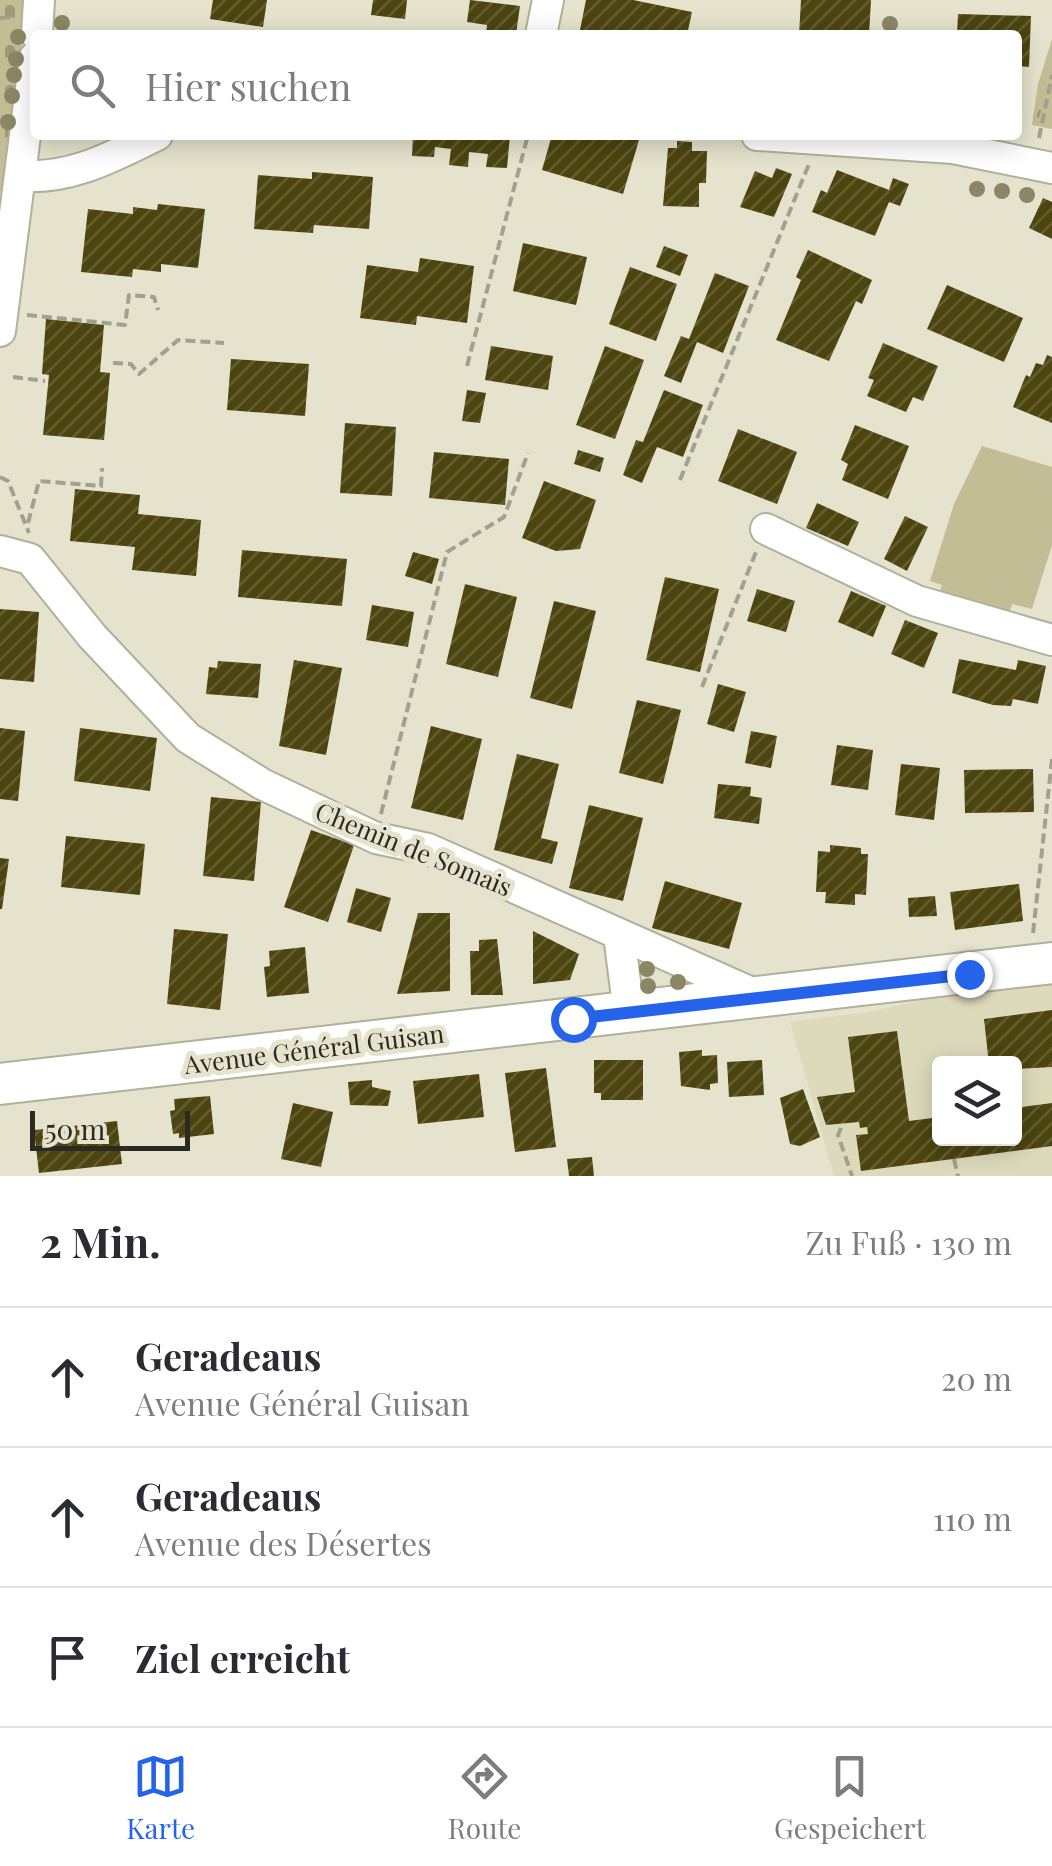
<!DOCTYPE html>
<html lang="de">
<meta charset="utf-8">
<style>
:root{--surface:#fff;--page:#f2f2f3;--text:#2b2b33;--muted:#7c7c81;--line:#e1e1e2;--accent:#2563eb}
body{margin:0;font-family:"Playfair Display",serif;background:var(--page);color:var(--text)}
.controls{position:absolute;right:30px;bottom:30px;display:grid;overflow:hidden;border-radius:10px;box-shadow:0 5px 25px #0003}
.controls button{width:90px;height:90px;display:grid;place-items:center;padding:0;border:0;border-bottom:2px solid var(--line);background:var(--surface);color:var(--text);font:50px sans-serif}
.scale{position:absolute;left:30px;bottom:25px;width:160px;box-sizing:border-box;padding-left:10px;border:5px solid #2b2a22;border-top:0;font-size:28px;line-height:35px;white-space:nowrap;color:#2b2a22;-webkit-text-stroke:8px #e5e3cd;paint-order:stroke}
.stop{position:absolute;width:30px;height:30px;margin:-22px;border:8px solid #2563eb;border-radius:50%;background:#fff}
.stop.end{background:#2563eb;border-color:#fff;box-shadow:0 2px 10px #0008}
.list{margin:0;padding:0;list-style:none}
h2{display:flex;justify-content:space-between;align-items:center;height:130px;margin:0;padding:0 40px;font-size:42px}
h2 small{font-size:32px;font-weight:400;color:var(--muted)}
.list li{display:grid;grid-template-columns:65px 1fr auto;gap:30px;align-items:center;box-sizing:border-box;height:140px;padding:0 40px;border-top:2px solid var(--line)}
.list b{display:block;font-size:38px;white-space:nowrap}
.list p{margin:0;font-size:32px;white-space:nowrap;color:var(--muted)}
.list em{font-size:32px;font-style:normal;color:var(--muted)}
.icon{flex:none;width:55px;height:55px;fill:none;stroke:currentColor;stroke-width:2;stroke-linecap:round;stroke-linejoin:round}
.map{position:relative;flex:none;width:1052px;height:1176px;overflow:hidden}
.search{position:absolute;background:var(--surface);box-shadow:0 5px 25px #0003;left:30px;right:30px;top:30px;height:110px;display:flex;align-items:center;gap:25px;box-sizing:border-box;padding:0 35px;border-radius:10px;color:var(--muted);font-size:38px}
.sheet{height:550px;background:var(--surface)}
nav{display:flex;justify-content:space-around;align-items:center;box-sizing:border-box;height:140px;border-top:2px solid var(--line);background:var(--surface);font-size:28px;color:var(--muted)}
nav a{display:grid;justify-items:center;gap:5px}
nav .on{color:var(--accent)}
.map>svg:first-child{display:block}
.built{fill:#dddabc;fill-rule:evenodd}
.grass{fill:url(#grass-tufts)}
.cemetery{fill:url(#cemetery-stones)}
.pitch{fill:#c2bd94}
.building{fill:url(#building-hatch)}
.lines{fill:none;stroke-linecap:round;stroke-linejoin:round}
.minor-casing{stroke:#b2af9a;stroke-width:34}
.major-casing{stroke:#b2af9a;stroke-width:44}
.path{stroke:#a2a08f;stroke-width:4;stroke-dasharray:10 5;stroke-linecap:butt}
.minor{stroke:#fff;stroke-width:30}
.major{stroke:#fff;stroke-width:40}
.tree{fill:#8b8766}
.route{stroke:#2563eb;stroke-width:12}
.labels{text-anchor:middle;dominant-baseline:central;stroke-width:10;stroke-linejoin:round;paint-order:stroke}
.street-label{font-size:25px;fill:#2b2a22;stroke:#e5e3cd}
</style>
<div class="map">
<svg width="1052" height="1176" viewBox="0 0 1052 1176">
<defs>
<pattern id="grass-tufts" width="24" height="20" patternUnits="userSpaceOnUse" patternTransform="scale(2.5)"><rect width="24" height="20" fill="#c2bd94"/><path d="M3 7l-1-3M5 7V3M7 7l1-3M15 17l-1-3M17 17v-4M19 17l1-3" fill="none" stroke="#9e9a78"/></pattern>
<pattern id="cemetery-stones" width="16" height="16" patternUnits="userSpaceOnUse" patternTransform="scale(2.5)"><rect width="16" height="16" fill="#c2bd94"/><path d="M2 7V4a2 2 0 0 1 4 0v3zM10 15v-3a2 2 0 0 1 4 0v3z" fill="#9e9a78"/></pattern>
<pattern id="building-hatch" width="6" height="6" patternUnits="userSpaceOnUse" patternTransform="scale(2.5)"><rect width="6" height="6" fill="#4c450f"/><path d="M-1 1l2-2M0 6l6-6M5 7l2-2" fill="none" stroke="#635d32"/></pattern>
</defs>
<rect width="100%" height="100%" fill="#e5e3cd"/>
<path class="built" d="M1052,984V1176H834L790,1022L869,1012L932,998ZM940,1064H1014V1138H940Z"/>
<path class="grass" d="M1052,39V129L1032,125L1038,84Z"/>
<path class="cemetery" d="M0,0H26L7,174L0,193Z"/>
<path class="pitch" d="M982,446L1052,467V545L1032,609L1012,604L1009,614L939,593L942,585L930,581L954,504Z"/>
<g class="building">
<path d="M213,0H267L263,27L210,19Z"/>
<path d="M373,0H407L405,19L371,15Z"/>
<path d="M470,0L520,6L516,34L486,35L487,25L467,22Z"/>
<path d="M586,0H633L692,12L687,35H579Z"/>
<path d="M801,0H871L869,35H799Z"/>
<path d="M958,14L1031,16L1029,67L1017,66V35H957Z"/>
<path d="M413,135H510L507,168L486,167L488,154L469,152L468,167L449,165L451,149L435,147L434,157L412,156Z"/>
<path d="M552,135H623L639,140L623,194L542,170Z"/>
<path d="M677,141L692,142V151H707L706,183H699V207L663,206L668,148H677Z"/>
<path d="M776,168L792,174L774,217L740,207L755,171L772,178Z"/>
<path d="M837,170L889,190L893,178L909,184L900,206L889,202L875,236L812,212L821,190L827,193Z"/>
<path d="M312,172L373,177L369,229L314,225L313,233L254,229L258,175L312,179Z"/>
<path d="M1043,198L1052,202V239L1029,228Z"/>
<path d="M158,204L205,209L198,268L161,264V272L133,269L132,277L81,272L88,209L133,214V207L157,210Z"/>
<path d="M523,243L587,257L576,305L513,291Z"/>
<path d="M664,246L688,255L680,276L656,267Z"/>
<path d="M808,250L872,280L862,304L856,301L829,361L776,340L801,280L796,277Z"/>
<path d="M420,258L474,266L467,323L417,316L416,325L360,318L367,265L418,272Z"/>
<path d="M630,267L677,284L656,341L609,324Z"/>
<path d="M715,273L749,286L723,353L697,342L681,383L664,376L681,336L689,339Z"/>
<path d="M947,285L1023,318L1004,362L927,329Z"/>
<path d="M46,319L104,325L100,372L110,373L104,440L43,435L49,375L42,374Z"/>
<path d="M883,343L938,366L923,401L913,397L906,412L867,396L874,380L868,378Z"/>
<path d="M491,346L553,356L548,390L485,380Z"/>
<path d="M605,346L644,360L615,439L576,425Z"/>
<path d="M1047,355L1052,357V423L1013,407L1026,375L1030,377L1036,363L1043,365Z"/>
<path d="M231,359L309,364L305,416L227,410Z"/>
<path d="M467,390L486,393L480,423L462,421Z"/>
<path d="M664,390L703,405L683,457L657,447L642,483L623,475L636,440L643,442Z"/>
<path d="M345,423L396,427L392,496L340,493Z"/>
<path d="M855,425L909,446L888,499L842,480L848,464L841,460Z"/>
<path d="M738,429L797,452L777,504L718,481Z"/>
<path d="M578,450L604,458L600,472L574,464Z"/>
<path d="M434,452L509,459L505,505L429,498Z"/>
<path d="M544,481L596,500L580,549L556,551L522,538Z"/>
<path d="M75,489L140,495L138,514L201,520L196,576L132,570L135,547L70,541Z"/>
<path d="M817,503L859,522L848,546L806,528Z"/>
<path d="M905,516L928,527L907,571L884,559Z"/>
<path d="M242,550L347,559L342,606L238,597Z"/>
<path d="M413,552L439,559L432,584L405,576Z"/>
<path d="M665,577L719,589L700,672L646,660Z"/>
<path d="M465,584L517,597L498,677L446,664Z"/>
<path d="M757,589L795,601L786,632L747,621Z"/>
<path d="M851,591L886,606L873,637L838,622Z"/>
<path d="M554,601L596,611L572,709L530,698Z"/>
<path d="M372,605L414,612L408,647L366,640Z"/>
<path d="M0,609L39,612L34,682L0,679Z"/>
<path d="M905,620L938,633L924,668L891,654Z"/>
<path d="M959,659L1016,670L1018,660L1046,666L1038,704L1013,699L1011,706L993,705L952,693Z"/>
<path d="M294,660L342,668L326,755L279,746Z"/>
<path d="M218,661L261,664L258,698L206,694L209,667L217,668Z"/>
<path d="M718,684L746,692L734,732L707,724Z"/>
<path d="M637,700L681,710L663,784L619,773Z"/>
<path d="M431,726L482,739L463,820L411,808Z"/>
<path d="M0,728L25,731L18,801L0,799Z"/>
<path d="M80,728L157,738L150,791L74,781Z"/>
<path d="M751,731L777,736L771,768L745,763Z"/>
<path d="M837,745L873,750L868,790L831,785Z"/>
<path d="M517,754L559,764L541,838L558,842L552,864L494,850Z"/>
<path d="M901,764L940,768L934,820L895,815Z"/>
<path d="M1033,769L1034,812L965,813L964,770Z"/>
<path d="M718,784L751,787L750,796L762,798L759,824L714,818Z"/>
<path d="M211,797L261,802L254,881L203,876Z"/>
<path d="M589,805L643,818L623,901L569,888Z"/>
<path d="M311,830L354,845L328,922L284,907Z"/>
<path d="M66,836L145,844L140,895L61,887Z"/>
<path d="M830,845L861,848V854H868L866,895L855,894V905L825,903L826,892H816L818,851L830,852Z"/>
<path d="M0,858L9,859L2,909H0Z"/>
<path d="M665,881L742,903L729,949L652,928Z"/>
<path d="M1019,884L1023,921L955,930L950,892Z"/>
<path d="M356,888L391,898L381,932L347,922Z"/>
<path d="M935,896L937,916L909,917L908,898Z"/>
<path d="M418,913H450V991L397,994Z"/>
<path d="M174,929L228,934L220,1010L167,1004Z"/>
<path d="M533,931L579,954L570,980L533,984Z"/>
<path d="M497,939L503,995H471L470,951H479V940Z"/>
<path d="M305,947L309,993L267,997L264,967L270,966L269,951Z"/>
<path d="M1052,1010V1067L1014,1069V1064H989L984,1019Z"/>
<path d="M897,1031L909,1121L940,1117V1138H1014V1108L1052,1103V1146L861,1171L856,1135L868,1134L867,1127L860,1128L859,1122L826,1125L817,1097L855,1092L848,1037Z"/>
<path d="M702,1050V1056L717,1055L718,1083L710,1084V1090L681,1086L679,1052Z"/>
<path d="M594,1060H643V1100H601V1093H594Z"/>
<path d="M762,1060L764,1095L729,1097L727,1062Z"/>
<path d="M546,1068L556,1147L515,1152L505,1073Z"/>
<path d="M479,1074L484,1117L418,1124L413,1081Z"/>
<path d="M372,1080V1087L391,1091L388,1106L350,1105L348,1082Z"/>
<path d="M803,1089L820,1137L800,1146L790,1144L780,1098Z"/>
<path d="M210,1096L214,1134L179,1138V1133L173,1134L170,1111L175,1110L174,1099Z"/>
<path d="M293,1103L333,1112L321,1167L281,1159Z"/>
<path d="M117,1121L122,1164L39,1173L34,1130Z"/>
<path d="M592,1157L594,1176H569L567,1159Z"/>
</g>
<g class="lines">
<defs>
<g id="minor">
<path d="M37,35L39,0"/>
<path d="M541,35L548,0"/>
<path d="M757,135L953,148L1052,168"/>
<path d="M23,176C73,179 113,156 157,135"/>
<path d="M0,331L35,57"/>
<path d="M766,529L917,601L1052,640"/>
<path d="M0,551L30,559L92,636L188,738L262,784L376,838L428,849L761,997"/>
<path d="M619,935L629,1013"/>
</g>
<path id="major" d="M0,1084L1052,963"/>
</defs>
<use href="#minor" class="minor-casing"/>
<use href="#major" class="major-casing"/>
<g class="path">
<path d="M0,18L12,17"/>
<path d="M1039,138L1052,75"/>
<path d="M27,315L125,325L129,295L154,297L158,310"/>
<path d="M113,363L131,364L139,374L178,340L224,343"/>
<path d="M467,366L528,135"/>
<path d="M13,377L45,381"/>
<path d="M0,477L8,481L29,533"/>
<path d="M680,480L809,164"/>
<path d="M28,523L39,481L101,486L102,468"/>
<path d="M702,687L756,552"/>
<path d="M381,814L447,552L504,517L528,453"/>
<path d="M1033,933L1052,759"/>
<path d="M841,1128L838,1135L852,1176"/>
<path d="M954,1159L958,1176"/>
</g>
<use href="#minor" class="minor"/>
<use href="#major" class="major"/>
</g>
<g class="tree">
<circle cx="62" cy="23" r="8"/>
<circle cx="890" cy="24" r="8"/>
<circle cx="18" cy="37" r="8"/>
<circle cx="16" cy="59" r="8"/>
<circle cx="14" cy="75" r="8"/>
<circle cx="12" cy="96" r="8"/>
<circle cx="8" cy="122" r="8"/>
<circle cx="977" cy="189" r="8"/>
<circle cx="1002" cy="191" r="8"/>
<circle cx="1027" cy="195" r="8"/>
<circle cx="647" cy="969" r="8"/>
<circle cx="678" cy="982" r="8"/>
<circle cx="648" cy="986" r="8"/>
</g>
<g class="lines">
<path class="route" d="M573,1019L969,974"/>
</g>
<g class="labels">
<g class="street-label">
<text transform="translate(414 848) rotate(22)">Chemin de Somais</text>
<text transform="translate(314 1048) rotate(-7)">Avenue Général Guisan</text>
</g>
</g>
</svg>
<div class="controls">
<button><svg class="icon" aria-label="layers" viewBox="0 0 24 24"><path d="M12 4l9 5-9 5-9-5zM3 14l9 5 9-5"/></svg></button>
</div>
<div class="scale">50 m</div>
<div class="stop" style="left:573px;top:1019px"></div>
<div class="stop end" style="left:969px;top:974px"></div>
<div class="search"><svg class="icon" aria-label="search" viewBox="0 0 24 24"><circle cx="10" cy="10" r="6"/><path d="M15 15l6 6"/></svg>Hier suchen</div>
</div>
<section class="sheet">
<h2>2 Min.<small>Zu Fuß · 130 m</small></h2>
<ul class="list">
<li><svg class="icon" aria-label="ahead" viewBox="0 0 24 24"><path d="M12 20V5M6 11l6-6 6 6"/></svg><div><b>Geradeaus</b><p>Avenue Général Guisan</p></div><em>20 m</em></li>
<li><svg class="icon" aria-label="ahead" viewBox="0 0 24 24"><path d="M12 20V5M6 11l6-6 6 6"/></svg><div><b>Geradeaus</b><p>Avenue des Désertes</p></div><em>110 m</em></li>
<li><svg class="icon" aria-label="arrive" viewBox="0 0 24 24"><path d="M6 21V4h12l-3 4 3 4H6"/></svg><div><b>Ziel erreicht</b></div></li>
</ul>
</section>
<nav>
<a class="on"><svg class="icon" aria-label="map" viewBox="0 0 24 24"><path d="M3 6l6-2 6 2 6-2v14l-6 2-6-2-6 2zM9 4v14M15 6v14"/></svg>Karte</a>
<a><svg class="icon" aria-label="directions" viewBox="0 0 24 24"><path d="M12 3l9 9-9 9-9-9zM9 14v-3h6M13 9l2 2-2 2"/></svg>Route</a>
<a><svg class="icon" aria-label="saved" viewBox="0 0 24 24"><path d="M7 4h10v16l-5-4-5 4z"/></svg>Gespeichert</a>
</nav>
